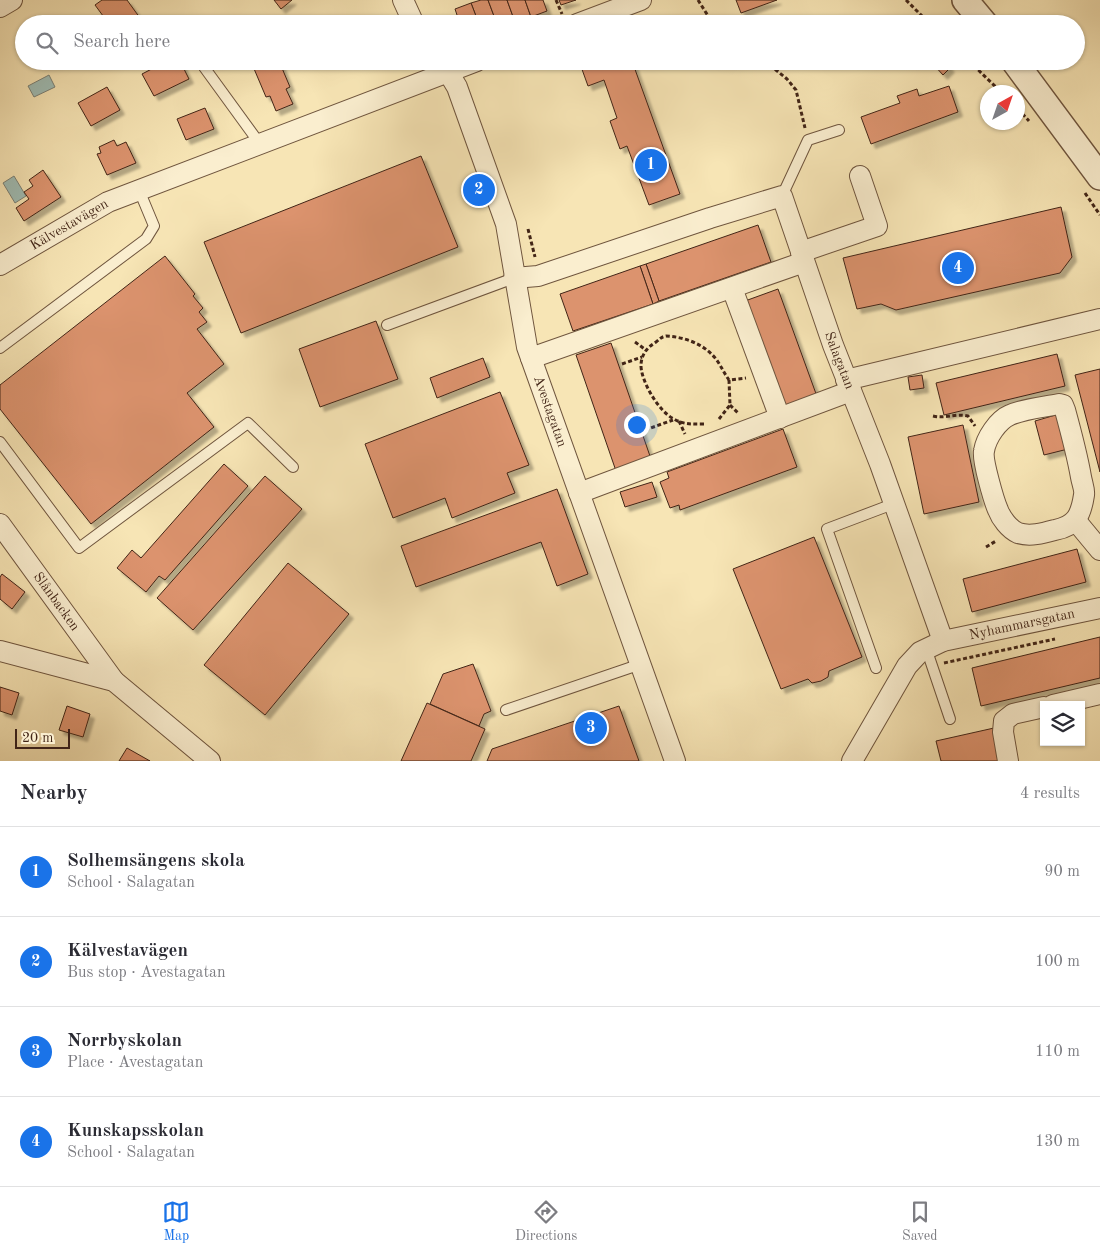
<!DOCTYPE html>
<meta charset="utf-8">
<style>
:root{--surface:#fff;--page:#f7f7f7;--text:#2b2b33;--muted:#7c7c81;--line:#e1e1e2;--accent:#1a73e8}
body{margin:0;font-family:"Old Standard TT",serif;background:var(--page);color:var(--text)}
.controls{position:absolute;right:15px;bottom:15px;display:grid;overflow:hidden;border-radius:0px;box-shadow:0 1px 4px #0004}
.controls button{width:45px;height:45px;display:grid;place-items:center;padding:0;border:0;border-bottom:1px solid var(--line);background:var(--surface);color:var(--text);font:25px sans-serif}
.compass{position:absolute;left:980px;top:85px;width:45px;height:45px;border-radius:50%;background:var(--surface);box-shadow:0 1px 4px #0004;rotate:40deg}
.scale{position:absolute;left:15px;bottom:12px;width:55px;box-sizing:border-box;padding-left:5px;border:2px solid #422517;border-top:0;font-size:14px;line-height:18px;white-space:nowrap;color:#422517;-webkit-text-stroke:4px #faeecf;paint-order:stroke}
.you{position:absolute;left:636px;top:424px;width:18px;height:18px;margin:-12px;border:4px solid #fff;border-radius:50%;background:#1a73e8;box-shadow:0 0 0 8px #1a73e833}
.badge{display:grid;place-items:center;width:32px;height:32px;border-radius:50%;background:var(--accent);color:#fff;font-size:16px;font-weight:700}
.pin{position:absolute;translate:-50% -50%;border:2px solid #fff;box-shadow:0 1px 5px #0006}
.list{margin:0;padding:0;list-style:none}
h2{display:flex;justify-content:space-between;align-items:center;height:65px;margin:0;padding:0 20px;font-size:21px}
h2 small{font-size:16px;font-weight:400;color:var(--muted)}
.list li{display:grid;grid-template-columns:32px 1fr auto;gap:15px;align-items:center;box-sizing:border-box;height:90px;padding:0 20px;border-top:1px solid var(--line)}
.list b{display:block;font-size:19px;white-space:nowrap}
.list p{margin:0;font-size:16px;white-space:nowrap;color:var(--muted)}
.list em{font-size:16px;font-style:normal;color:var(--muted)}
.icon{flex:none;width:28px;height:28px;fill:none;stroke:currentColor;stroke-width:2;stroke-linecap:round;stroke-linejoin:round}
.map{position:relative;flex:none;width:1100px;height:761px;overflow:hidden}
.search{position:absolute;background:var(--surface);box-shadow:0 1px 4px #0004;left:15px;right:15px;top:15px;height:55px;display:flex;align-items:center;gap:12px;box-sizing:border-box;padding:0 18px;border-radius:28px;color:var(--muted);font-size:19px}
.sheet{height:425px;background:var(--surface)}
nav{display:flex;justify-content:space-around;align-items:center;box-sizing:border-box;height:70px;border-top:1px solid var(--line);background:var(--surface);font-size:14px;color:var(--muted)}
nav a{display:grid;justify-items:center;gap:2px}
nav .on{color:var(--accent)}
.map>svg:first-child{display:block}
.water{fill:#9fbdb5;stroke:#7a8076}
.building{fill:#dc936e;stroke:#422517;filter:url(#shadow)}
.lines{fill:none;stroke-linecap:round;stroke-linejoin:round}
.service-casing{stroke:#6f553e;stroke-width:12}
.minor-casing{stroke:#6f553e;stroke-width:22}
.tertiary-casing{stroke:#6f553e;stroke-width:28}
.path{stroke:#422517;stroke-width:3;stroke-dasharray:4 2.5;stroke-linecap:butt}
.service{stroke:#faeecf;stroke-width:10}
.minor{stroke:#faeecf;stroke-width:20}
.tertiary{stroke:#faeecf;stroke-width:25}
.labels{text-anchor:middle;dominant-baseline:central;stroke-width:4;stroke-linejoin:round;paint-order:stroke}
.street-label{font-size:14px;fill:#422517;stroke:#faeecf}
</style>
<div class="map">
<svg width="1100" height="761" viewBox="0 0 1100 761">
<defs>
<filter id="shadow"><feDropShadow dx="4.5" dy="4.5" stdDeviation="1" flood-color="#0004"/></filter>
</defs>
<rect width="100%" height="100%" fill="#f7e5b5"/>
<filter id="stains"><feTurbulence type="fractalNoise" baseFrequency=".004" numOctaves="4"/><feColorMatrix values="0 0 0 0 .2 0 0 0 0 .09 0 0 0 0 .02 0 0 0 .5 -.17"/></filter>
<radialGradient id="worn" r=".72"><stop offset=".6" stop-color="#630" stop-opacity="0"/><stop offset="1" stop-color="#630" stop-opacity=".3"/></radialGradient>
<g class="water">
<path d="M49,75L55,87L34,97L28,86Z"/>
<path d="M14,176L26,196L15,203L3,183Z"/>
</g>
<g class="building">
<path d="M102,0H127L140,18L133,24H109L95,5Z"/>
<path d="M274,0H292L281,9Z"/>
<path d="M481,0H488L497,24H479L471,3Z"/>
<path d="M488,0H507L515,22L497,24Z"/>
<path d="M507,0H525L531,17L515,22Z"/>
<path d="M525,0H543L547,11L531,17Z"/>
<path d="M559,0H576L561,5Z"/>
<path d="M736,0H777L741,13Z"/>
<path d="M471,3L479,24H460L455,9Z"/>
<path d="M167,61H180L189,79L154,96L142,74Z"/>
<path d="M260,61H279L290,87L286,89L293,104L276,111L270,96L266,97L252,64Z"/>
<path d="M579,61H632L680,194L649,205L627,146L620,149L610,121L617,118L604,80L588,86Z"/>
<path d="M938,61H944L950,68L943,75L934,65Z"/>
<path d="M949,86L958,112L871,144L861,117L900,103L897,96L917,89L919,96Z"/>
<path d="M107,87L120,110L91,126L78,103Z"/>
<path d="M205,108L214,129L186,140L177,119Z"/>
<path d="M114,140L117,146L126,142L136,163L107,175L97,154L101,153L99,147Z"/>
<path d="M421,156L458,247L241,333L204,242Z"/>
<path d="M43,170L61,197L24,221L16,208L29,199L24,192L33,186L29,180Z"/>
<path d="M1061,207L1072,257L1060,273L896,310L881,304L857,309L843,258Z"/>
<path d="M758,225L771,262L659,301L646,264Z"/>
<path d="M165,256L195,294L193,296L203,308L199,312L207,322L197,329L224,364L187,393L214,427L91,524L0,409V385Z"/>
<path d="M646,264L659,301L653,304L640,266Z"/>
<path d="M640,266L653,304L573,331L560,294Z"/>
<path d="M778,289L819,402L786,414L745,301Z"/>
<path d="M376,321L398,379L320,407L299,349Z"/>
<path d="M611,343L651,459L616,471L576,355Z"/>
<path d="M1057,354L1065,386L944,415L936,383Z"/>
<path d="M483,358L490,377L437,398L430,378Z"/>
<path d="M1100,369V472L1075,375Z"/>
<path d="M922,375L924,388L910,390L908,377Z"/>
<path d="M500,392L529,465L507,473L515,493L452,518L445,498L393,518L365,444Z"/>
<path d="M1059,414L1068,449L1044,455L1035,421Z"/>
<path d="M963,425L979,502L924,514L908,437Z"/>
<path d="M783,429L797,467L680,510L679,505L670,508L660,482L669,478L667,472Z"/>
<path d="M224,464L248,486L165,580L159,576L146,592L117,568L132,550L141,558Z"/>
<path d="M265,476L302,509L193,630L157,598Z"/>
<path d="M652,482L657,497L625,507L620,492Z"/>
<path d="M557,489L588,574L557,586L541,542L416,587L401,546Z"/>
<path d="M814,537L862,657L829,671L828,677L821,681L812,683L808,679L781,689L733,569Z"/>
<path d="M1077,549L1086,582L972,612L963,579Z"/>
<path d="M288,563L349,614L265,715L204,665Z"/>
<path d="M2,574L25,592L12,609L0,599V577Z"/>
<path d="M1100,637V678L981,706L972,668Z"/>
<path d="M473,664L491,711L484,714L479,726L430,704L443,674Z"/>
<path d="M0,687L19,693L12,715L0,711Z"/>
<path d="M427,703L485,729L471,761H401Z"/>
<path d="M67,706L90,714L83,737L59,730Z"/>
<path d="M619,706L639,761H487L492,749Z"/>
<path d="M994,728L1002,761H941L936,741Z"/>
<path d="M127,748L150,761H119Z"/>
</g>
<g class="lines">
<defs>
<g id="service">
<path d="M204,67L260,144"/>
<path d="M782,196L808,140L839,130"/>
<path d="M387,325L514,278"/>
<path d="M0,348L146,239L154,226L139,190"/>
<path d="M0,442L79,548L248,423L293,467"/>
<path d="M926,648L950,719"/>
<path d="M876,668L827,529L893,504"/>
<path d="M506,710L641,664"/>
</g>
<g id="minor">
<path d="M403,0L414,24"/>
<path d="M0,7L12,0"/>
<path d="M577,24L641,0"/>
<path id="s1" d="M438,61L448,72L457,87L506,224L527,347L675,761"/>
<path d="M801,252L877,226L860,176"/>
<path id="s2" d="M0,265L108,202L477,61"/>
<path id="s3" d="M514,278L538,276L710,218L782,196L833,345L880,464L943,641"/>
<path d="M732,288L780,418"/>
<path d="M531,358L804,262"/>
<path d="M846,380L1100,319"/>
<path d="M1059,404L1063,405L1065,410C1071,432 1077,454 1081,477C1082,483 1085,490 1084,495C1081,515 1076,526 1055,530C1044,533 1030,537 1018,533C1009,529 1001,518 998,510C994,501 982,460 984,451C986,438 998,420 1010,415C1023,409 1044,407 1059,404Z"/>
<path d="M579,493L851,391"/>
<path d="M1076,521L1100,550"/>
<path id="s4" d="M0,524L114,681"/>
<path d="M0,651L114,681L210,761"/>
<path d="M1053,705L1100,694"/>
<path id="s5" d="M852,761L907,666L920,652L943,641L1100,608"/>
<path d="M1008,761L1003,732L1004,721L1013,714L1044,707"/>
</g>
<g id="tertiary">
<path d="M965,0L985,24"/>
<path d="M1014,61L1100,177"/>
</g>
</defs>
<use href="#service" class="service-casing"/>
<use href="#minor" class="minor-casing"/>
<use href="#tertiary" class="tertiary-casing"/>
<g class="path">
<path d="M556,0L562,14"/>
<path d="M698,0L710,19L717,24"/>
<path d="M906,0L930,24"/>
<path d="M433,16L437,24"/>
<path d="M765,61L787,79L796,90L805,128"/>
<path d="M969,61L1001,92"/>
<path d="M1018,109L1029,121"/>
<path d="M1085,193L1100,215"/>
<path d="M528,229L535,257"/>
<path d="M635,342L646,350"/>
<path d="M622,364L642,357"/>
<path d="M730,405L738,413"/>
<path d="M933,416C946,419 955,413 968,416L975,426"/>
<path d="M719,419L730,405L729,380"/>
<path d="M679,421L685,434"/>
<path d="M704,424C693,424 684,425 674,419C659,412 640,380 641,364C642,353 648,347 656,342C660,339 661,337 666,336C685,337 704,344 716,359C721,366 724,373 729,380L746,378"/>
<path d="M645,430L673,420"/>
<path d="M986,547L996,541"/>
<path d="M944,663L1055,639"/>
</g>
<use href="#service" class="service"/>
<use href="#minor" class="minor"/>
<use href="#tertiary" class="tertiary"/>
</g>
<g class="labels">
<g class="street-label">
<text stroke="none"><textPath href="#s2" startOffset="80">Kälvestavägen</textPath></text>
<text stroke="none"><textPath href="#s3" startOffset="455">Salagatan</textPath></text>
<text stroke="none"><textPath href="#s1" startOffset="371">Avestagatan</textPath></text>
<text stroke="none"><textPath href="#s4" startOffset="96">Slånbacken</textPath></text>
<text stroke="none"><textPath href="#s5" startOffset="235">Nyhammarsgatan</textPath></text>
</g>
</g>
<rect width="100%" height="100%" filter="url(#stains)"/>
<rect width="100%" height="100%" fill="url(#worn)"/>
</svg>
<div class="controls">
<button><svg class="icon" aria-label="layers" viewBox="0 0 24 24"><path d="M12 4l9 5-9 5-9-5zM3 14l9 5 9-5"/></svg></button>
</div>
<svg class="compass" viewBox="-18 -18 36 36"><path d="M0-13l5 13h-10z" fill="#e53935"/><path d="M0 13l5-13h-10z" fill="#7c7c81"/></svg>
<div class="scale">20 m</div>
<div class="you"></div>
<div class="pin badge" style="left:651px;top:165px">1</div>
<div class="pin badge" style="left:479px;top:190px">2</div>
<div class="pin badge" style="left:591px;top:728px">3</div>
<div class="pin badge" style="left:958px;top:268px">4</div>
<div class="search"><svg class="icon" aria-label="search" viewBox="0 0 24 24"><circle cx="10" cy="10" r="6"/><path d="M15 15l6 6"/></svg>Search here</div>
</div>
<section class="sheet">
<h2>Nearby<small>4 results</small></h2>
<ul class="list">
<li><span class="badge">1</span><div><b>Solhemsängens skola</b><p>School · Salagatan</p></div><em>90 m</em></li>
<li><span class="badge">2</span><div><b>Kälvestavägen</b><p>Bus stop · Avestagatan</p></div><em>100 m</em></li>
<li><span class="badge">3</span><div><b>Norrbyskolan</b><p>Place · Avestagatan</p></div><em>110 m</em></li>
<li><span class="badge">4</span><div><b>Kunskapsskolan</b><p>School · Salagatan</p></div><em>130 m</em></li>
</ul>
</section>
<nav>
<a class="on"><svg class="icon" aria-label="map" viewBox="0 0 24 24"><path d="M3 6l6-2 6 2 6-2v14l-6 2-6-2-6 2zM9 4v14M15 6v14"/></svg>Map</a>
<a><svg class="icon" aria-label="directions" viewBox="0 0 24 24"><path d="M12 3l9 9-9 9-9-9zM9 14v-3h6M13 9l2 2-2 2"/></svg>Directions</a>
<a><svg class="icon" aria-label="saved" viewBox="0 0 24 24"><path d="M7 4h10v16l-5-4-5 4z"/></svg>Saved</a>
</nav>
